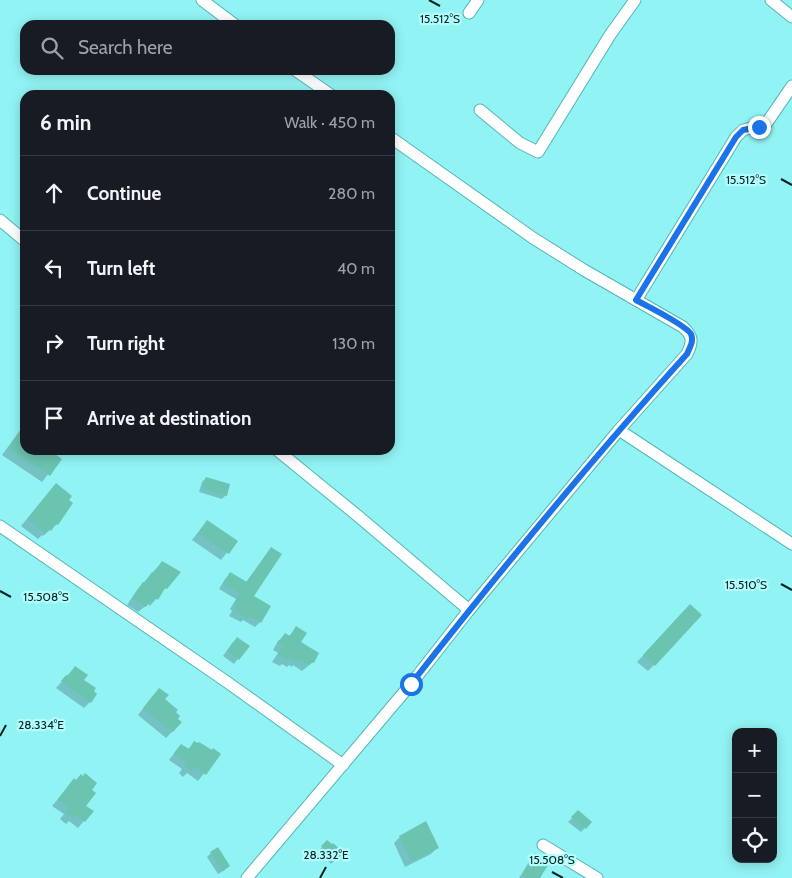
<!DOCTYPE html>
<meta charset="utf-8">
<style>
:root{--surface:#171b24;--page:#20242c;--text:#f1f3f6;--muted:#9ea1a6;--line:#363941}
body{margin:0;font-family:Cabin,sans-serif;background:var(--page);color:var(--text)}
.controls{position:absolute;right:15px;bottom:15px;display:grid;overflow:hidden;border-radius:10px;box-shadow:0 2px 12px #0003}
.controls button{width:45px;height:45px;display:grid;place-items:center;padding:0;border:0;border-bottom:1px solid var(--line);background:var(--surface);color:var(--text);font:25px sans-serif}
.stop{position:absolute;width:15px;height:15px;margin:-11px;border:4px solid #1a73e8;border-radius:50%;background:#fff}
.stop.end{background:#1a73e8;border-color:#fff;box-shadow:0 1px 5px #0008}
.list{margin:0;padding:0;list-style:none}
h2{display:flex;justify-content:space-between;align-items:center;height:65px;margin:0;padding:0 20px;font-size:21px}
h2 small{font-size:16px;font-weight:400;color:var(--muted)}
.list li{display:grid;grid-template-columns:32px 1fr auto;gap:15px;align-items:center;box-sizing:border-box;height:75px;padding:0 20px;border-top:1px solid var(--line)}
.list b{display:block;font-size:19px;white-space:nowrap}
.list em{font-size:16px;font-style:normal;color:var(--muted)}
.icon{flex:none;width:28px;height:28px;fill:none;stroke:currentColor;stroke-width:2;stroke-linecap:round;stroke-linejoin:round}
.map{position:relative;flex:none;width:792px;height:878px;overflow:hidden}
.search{position:absolute;background:var(--surface);box-shadow:0 2px 12px #0003;left:20px;top:20px;width:375px;height:55px;display:flex;align-items:center;gap:12px;box-sizing:border-box;padding:0 18px;border-radius:15px;color:var(--muted);font-size:19px}
.panel{position:absolute;background:var(--surface);box-shadow:0 2px 12px #0003;left:20px;top:90px;width:375px;height:365px;border-radius:15px}
.map>svg:first-child{display:block}
.shadow{fill:#0003}
.building{fill:#6bc4af}
.lines{fill:none;stroke-linecap:round;stroke-linejoin:round}
.minor-casing{stroke:#53b5b6;stroke-width:13}
.minor{stroke:#fff;stroke-width:11}
.route{stroke:#1a73e8;stroke-width:6}
.ticks{fill:none;stroke:#042424;stroke-width:2}
.ticks-label{font-size:12px;text-anchor:middle;fill:#042424;stroke:#b2fdfe;stroke-width:4.5;stroke-linejoin:round;paint-order:stroke}
</style>
<div class="map">
<svg width="792" height="878" viewBox="0 0 792 878">
<rect width="100%" height="100%" fill="#92f3f4"/>
<g class="shadow">
<path d="M22,429L25,431V450H47L60,459L42,482L2,455L16,436Z"/>
<path d="M206,478L226,495L222,499L199,492L202,482Z"/>
<path d="M50,491L57,524L43,536L42,535L38,539L21,526Z"/>
<path d="M207,521L236,541L221,560L192,540Z"/>
<path d="M271,548L252,596L260,622L255,627L243,620L241,622L229,616L232,611L230,609L236,599L219,589L225,579L230,574L246,582Z"/>
<path d="M162,562L179,572L150,606L148,604L138,612L127,605L137,590Z"/>
<path d="M683,612L654,665L648,671L637,662Z"/>
<path d="M297,628L300,642L313,662L302,671L293,665L292,667L289,665L287,667L282,664L280,666L272,662L278,653L273,650L278,641L285,635L288,637Z"/>
<path d="M233,642L248,646L234,664L223,656Z"/>
<path d="M75,667L83,681L90,702L84,708L56,688Z"/>
<path d="M153,696L164,700L173,731L166,738L138,715Z"/>
<path d="M195,743L219,754L198,781L187,773L183,777L179,773L182,769L169,760L175,752L187,750Z"/>
<path d="M83,777L90,791L85,806L92,811L78,828L69,821L66,824L60,819L64,814L52,806L74,780L76,781Z"/>
<path d="M574,816L585,828L581,832L568,822Z"/>
<path d="M400,837L438,847L431,854L405,867L394,843Z"/>
<path d="M327,842L342,853L331,864L318,851Z"/>
<path d="M211,853L225,870L218,874L207,857Z"/>
<path d="M535,855L539,878H519L531,859Z"/>
</g>
<g class="building">
<path d="M25,423V450H49L62,459L50,476L8,448Z"/>
<path d="M206,477L230,484L227,496L202,488Z"/>
<path d="M56,483L72,496L69,500L73,503L58,525L56,524L51,531L49,529L45,533L27,519Z"/>
<path d="M207,520L238,541L229,554L198,533Z"/>
<path d="M271,547L282,554L254,596L271,606L261,623L249,615L247,618L234,610L237,605L234,604L240,593L223,584L230,572L247,582Z"/>
<path d="M162,561L181,572L167,589L165,588L158,600L155,598L152,602L150,600L146,607L132,598L143,582H145L152,572L154,573Z"/>
<path d="M690,604L702,615L655,666L643,655Z"/>
<path d="M296,626L307,633L301,642L319,653L314,663L311,662L309,665L300,660L299,661L296,659L295,661L289,658L287,660L278,655L283,646L278,643L285,633L290,636Z"/>
<path d="M237,637L250,646L239,660L227,651Z"/>
<path d="M75,666L88,675L84,680L96,688L94,691L97,694L91,703L61,681L66,675L68,676Z"/>
<path d="M159,688L169,695L165,699L178,710L176,712L180,716L178,719L182,722L173,732L143,708Z"/>
<path d="M194,741L198,743L199,742L212,750L213,748L221,754L206,775L194,767L191,771L184,766L187,762L174,753L181,744L189,749Z"/>
<path d="M85,773L97,783L92,790L96,793L86,806L94,811L85,822L76,815L73,818L65,812L69,807L58,799L74,778L76,780L81,774L83,776Z"/>
<path d="M578,810L592,822L586,829L571,817Z"/>
<path d="M426,821L439,848L411,861L399,836Z"/>
<path d="M327,840L332,844L333,843L344,853L336,861L321,846Z"/>
<path d="M218,847L230,866L223,871L210,852Z"/>
<path d="M535,853L550,862L540,878H528L522,874Z"/>
</g>
<g class="lines">
<defs>
<g id="minor">
<path d="M202,0L235,25"/>
<path d="M771,0L792,17"/>
<path d="M469,13L478,0"/>
<path d="M295,70L331,95"/>
<path d="M480,110L520,143L538,152L610,35L635,0"/>
<path d="M390,137L533,238L584,270L683,327C693,336 693,342 687,354L619,430L792,544"/>
<path d="M0,220L25,241"/>
<path d="M636,300L736,137L743,130L766,124L792,86"/>
<path d="M0,526L227,682L343,765"/>
<path d="M469,610L619,430"/>
<path d="M543,845L597,878"/>
<path d="M247,878L411,684L469,610L358,516L277,450"/>
</g>
</defs>
<use href="#minor" class="minor-casing"/>
<use href="#minor" class="minor"/>
</g>
<g class="lines">
<path class="route" d="M411,684C500,571 591,460 687,354C690,347 694,341 691,334C686,325 647,306 636,300L736,137L743,130L759,127"/>
</g>
<path class="ticks" d="M429,0L440,6M781,179L792,185M781,584L792,590M0,591L11,597M0,736L6,725M552,872L563,878M320,878L326,867"/>
<g class="ticks-label">
<text x="440" y="23">15.512°S</text>
<text x="746" y="184">15.512°S</text>
<text x="746" y="589">15.510°S</text>
<text x="46" y="601">15.508°S</text>
<text x="41" y="729">28.334°E</text>
<text x="326" y="859">28.332°E</text>
<text x="552" y="864">15.508°S</text>
</g>
</svg>
<div class="controls">
<button>+</button>
<button>−</button>
<button><svg class="icon" aria-label="locate" viewBox="0 0 24 24"><circle cx="12" cy="12" r="6"/><path d="M12 2v4M12 18v4M2 12h4M18 12h4"/></svg></button>
</div>
<div class="stop" style="left:411px;top:684px"></div>
<div class="stop end" style="left:759px;top:127px"></div>
<div class="search"><svg class="icon" aria-label="search" viewBox="0 0 24 24"><circle cx="10" cy="10" r="6"/><path d="M15 15l6 6"/></svg>Search here</div>
<section class="panel">
<h2>6 min<small>Walk · 450 m</small></h2>
<ul class="list">
<li><svg class="icon" aria-label="ahead" viewBox="0 0 24 24"><path d="M12 20V5M6 11l6-6 6 6"/></svg><div><b>Continue</b></div><em>280 m</em></li>
<li><svg class="icon" aria-label="left" viewBox="0 0 24 24"><path d="M17 20v-9H6M10 6l-5 5 5 5"/></svg><div><b>Turn left</b></div><em>40 m</em></li>
<li><svg class="icon" aria-label="right" viewBox="0 0 24 24"><path d="M7 20v-9h11M14 6l5 5-5 5"/></svg><div><b>Turn right</b></div><em>130 m</em></li>
<li><svg class="icon" aria-label="arrive" viewBox="0 0 24 24"><path d="M6 21V4h12l-3 4 3 4H6"/></svg><div><b>Arrive at destination</b></div></li>
</ul>
</section>
</div>
